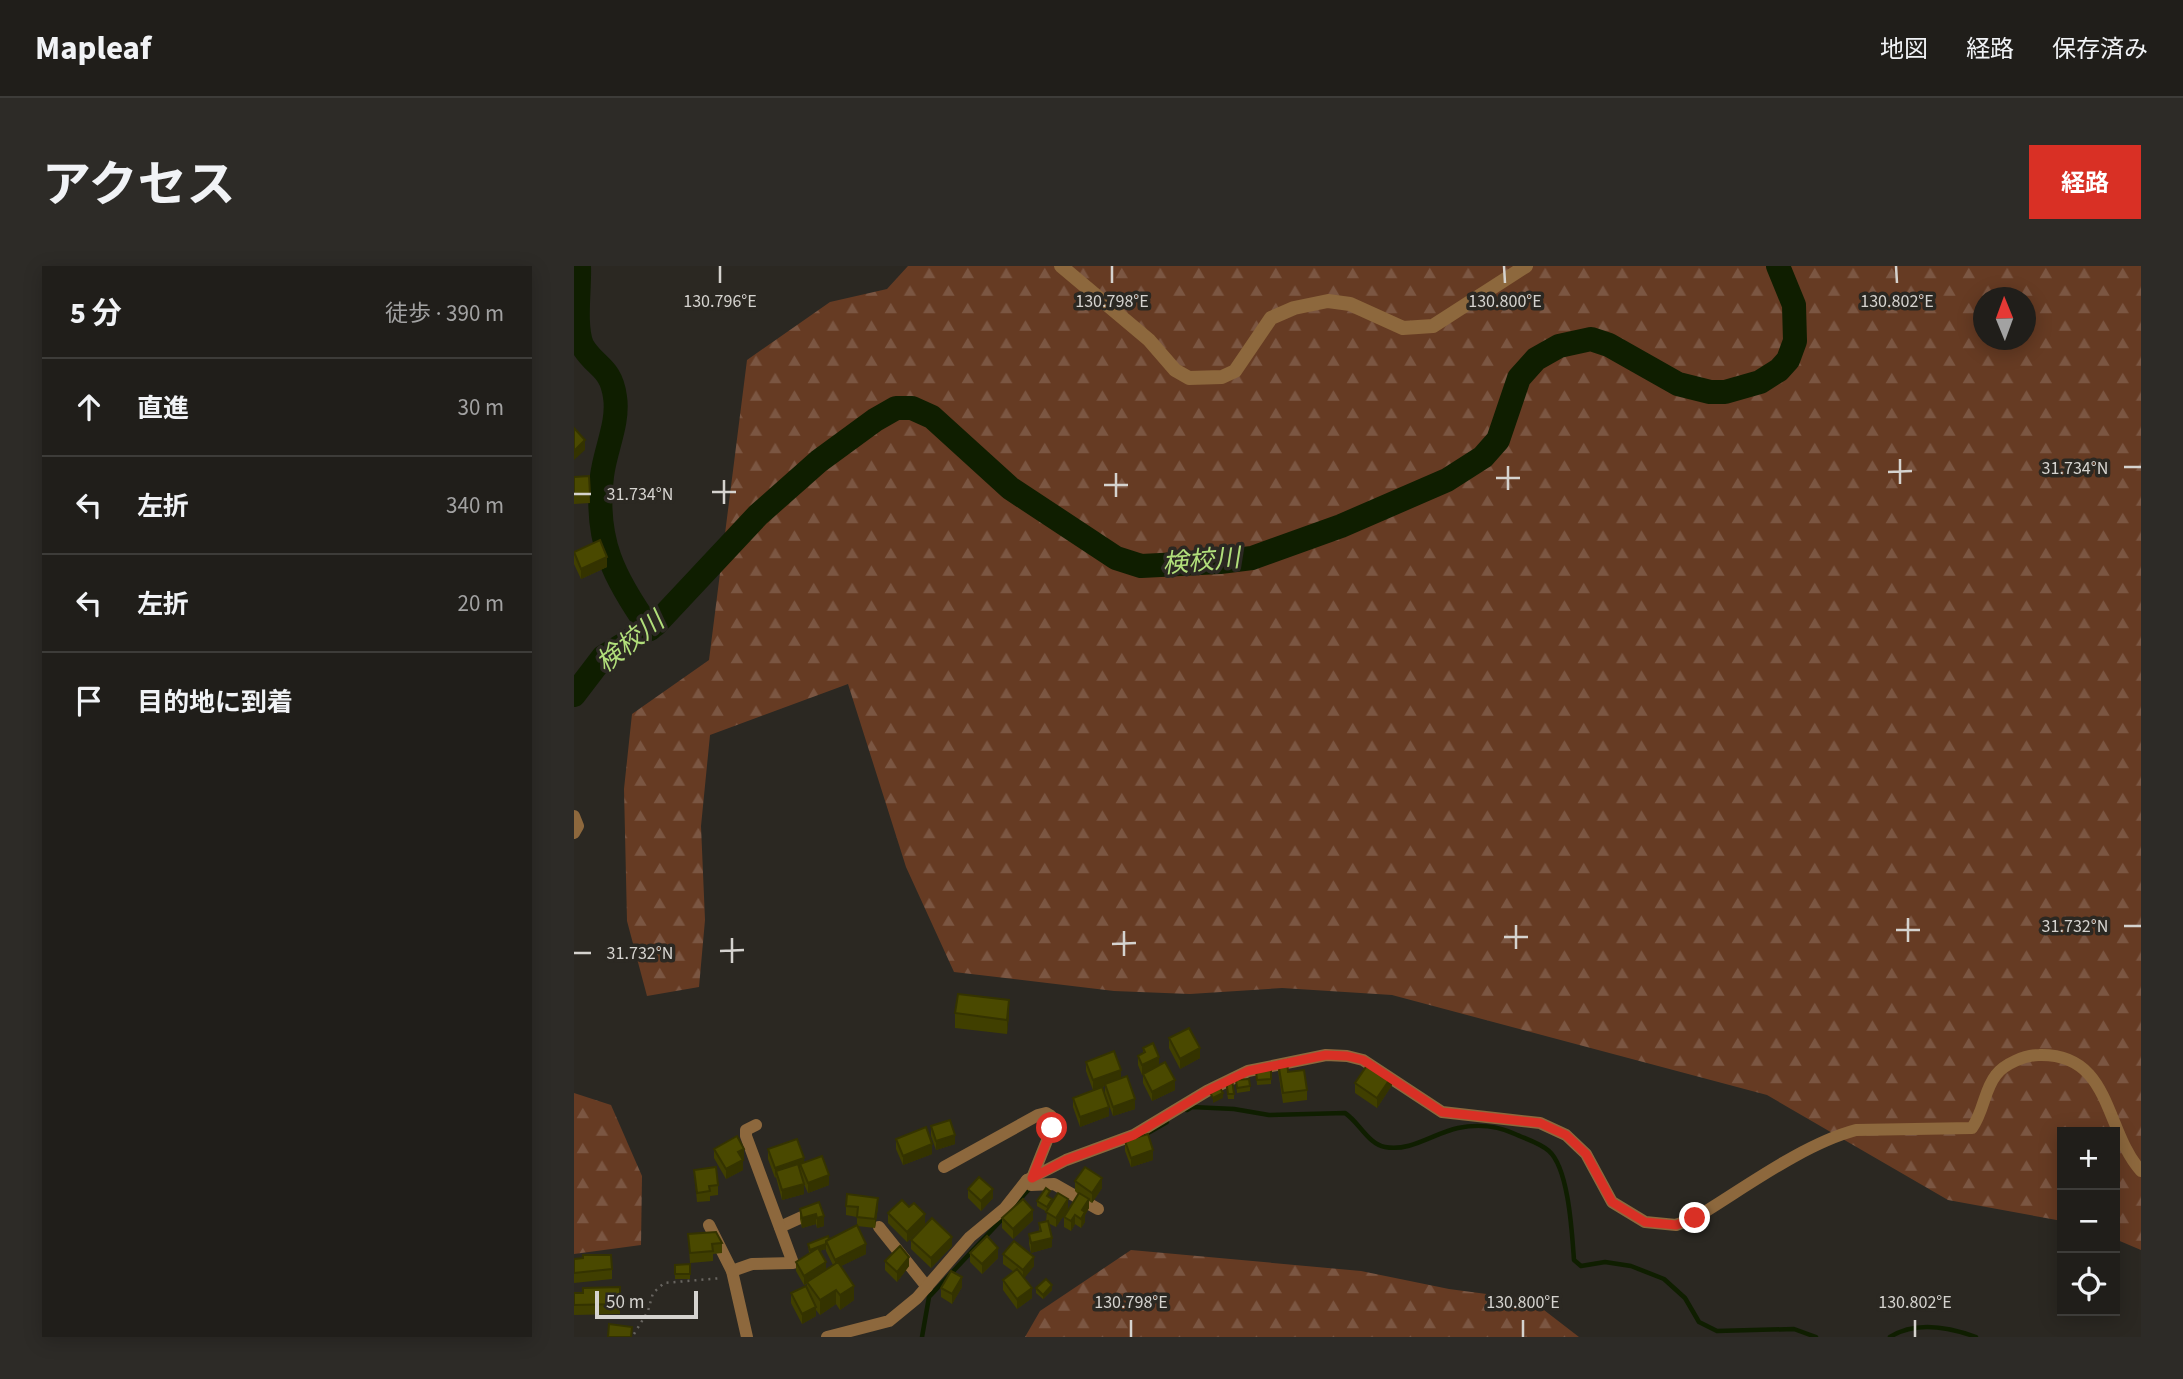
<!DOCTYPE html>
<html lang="ja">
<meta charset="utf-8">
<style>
:root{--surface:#201e1a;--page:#2d2b27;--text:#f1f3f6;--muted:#a2a2a2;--line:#3d3c39;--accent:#d93025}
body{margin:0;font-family:"Source Sans 3","Noto Sans JP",sans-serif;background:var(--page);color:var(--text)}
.controls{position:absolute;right:21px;bottom:21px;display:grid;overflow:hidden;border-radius:0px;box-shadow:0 4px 18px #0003}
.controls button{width:63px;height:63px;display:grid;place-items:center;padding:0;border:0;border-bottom:2px solid var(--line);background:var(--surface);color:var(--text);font:35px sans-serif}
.compass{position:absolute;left:1399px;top:21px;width:63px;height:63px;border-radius:50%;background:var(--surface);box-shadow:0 4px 18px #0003;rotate:359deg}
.scale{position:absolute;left:21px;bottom:18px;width:103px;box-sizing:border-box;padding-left:7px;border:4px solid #d5d3cf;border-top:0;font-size:19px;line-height:24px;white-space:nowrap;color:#d5d3cf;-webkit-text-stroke:5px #2b2822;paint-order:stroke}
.stop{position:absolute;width:21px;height:21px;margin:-16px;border:5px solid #d93025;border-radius:50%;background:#fff}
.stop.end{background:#d93025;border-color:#fff;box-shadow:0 2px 7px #0008}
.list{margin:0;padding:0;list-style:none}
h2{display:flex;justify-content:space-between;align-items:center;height:91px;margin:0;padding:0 28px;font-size:30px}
h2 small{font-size:23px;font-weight:400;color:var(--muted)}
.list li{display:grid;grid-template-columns:46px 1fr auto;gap:21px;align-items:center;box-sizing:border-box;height:98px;padding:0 28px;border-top:2px solid var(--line)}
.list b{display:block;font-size:26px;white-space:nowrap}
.list em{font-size:23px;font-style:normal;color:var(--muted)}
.icon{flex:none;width:38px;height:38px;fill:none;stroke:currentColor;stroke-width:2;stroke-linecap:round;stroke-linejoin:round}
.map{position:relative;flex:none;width:1567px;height:1071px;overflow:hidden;border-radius:0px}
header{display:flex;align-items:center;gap:42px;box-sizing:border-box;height:98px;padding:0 35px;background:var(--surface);border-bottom:2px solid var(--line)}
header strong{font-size:33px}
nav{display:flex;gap:38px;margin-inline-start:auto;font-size:24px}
.intro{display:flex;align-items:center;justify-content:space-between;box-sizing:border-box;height:168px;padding:0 42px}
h1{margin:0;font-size:49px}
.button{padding:18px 32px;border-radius:0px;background:var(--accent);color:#fff;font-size:24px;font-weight:700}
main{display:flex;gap:42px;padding:0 42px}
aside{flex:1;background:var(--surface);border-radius:0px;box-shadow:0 4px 18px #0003}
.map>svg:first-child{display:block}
.forest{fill:url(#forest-firs);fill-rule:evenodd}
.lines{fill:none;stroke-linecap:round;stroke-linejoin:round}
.stream{stroke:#0f1e00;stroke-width:4.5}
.river{stroke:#0f1e00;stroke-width:24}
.path{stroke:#686560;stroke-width:2.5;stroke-dasharray:2 5;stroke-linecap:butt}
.minor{stroke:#8d683d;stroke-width:12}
.tertiary{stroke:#8d683d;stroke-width:14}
.wall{fill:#403f00;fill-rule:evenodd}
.shaded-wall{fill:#343300}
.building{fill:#4a4900;stroke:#343300;stroke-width:2}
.route{stroke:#d93025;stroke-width:9}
.ticks{fill:none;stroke:#d5d3cf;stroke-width:2.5}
.labels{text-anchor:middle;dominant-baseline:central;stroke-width:7;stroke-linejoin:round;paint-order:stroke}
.water-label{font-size:26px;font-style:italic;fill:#b1df7b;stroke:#2b2822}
.ticks-label{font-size:18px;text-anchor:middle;fill:#d5d3cf;stroke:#2b2822;stroke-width:7;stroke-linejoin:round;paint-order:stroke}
</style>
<header>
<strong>Mapleaf</strong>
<nav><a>地図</a><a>経路</a><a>保存済み</a></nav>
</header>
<div class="intro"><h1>アクセス</h1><a class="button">経路</a></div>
<main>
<aside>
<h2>5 分<small>徒歩 · 390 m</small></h2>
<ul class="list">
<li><svg class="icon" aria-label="ahead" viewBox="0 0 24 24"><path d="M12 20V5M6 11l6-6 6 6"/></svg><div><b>直進</b></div><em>30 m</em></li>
<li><svg class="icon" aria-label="left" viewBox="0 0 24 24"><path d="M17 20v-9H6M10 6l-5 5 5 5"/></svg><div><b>左折</b></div><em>340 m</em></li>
<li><svg class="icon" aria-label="left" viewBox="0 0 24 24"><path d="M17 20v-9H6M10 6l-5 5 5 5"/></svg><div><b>左折</b></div><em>20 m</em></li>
<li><svg class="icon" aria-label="arrive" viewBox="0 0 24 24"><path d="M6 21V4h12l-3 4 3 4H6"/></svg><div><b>目的地に到着</b></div></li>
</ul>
</aside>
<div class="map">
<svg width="1567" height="1071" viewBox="0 0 1567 1071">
<defs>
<pattern id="forest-firs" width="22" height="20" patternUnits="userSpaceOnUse" patternTransform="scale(1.75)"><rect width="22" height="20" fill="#663b23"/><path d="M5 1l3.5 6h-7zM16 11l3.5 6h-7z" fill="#7b5642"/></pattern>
</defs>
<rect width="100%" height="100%" fill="#2b2822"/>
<g class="forest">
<path d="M334,0H1567V984L1541,973V866H1488V955L1374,934L1193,829L818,729L708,722L616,728L540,725L380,706L332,601L274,418L136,469L127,560L131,654L125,721L73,730L53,655L50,523L58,448L135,394L173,94L256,36L313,23ZM1409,32H1451V74H1409Z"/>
<path d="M0,827L37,839L68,910L67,979L0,988Z"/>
<path d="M557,984L787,1005L875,1023L957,1034L1005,1071H451L466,1045Z"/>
</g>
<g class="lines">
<g class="stream">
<path d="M613,844L618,841L660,843L695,849L771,847C785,856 794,878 811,881C837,886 860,867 884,862C903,858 924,860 941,868C952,873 966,877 975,885C995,903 998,968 1000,994L1007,1000L1031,996L1057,1000L1090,1013L1111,1032L1125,1056L1143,1065L1220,1063L1242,1071"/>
<path d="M574,867L593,856"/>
<path d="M439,941L456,922"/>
<path d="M348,1071L355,1031L431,950"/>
<path d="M1316,1071C1341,1055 1375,1061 1402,1071"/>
</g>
<g class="river">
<path d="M5,0C6,23 0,59 8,79C20,101 37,100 41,131C45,157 31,184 28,210C20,274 40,312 76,363"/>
<path d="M0,429L29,391L81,359L184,249L245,195L301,154L322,142H338L358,151L436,222L542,292L567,300L646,296L678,292L767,260L873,214L909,191L924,174L945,112L962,93L985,80L1017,73L1035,79L1104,118L1136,126H1151L1186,116L1205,104L1214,94L1221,75L1220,39L1204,0"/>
</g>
<path class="path" d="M60,1068L74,1045L79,1027L90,1017L148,1012"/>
<g class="minor">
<path d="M0,550L4,560L0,567"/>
<path d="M370,901L464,849L472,847L477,850L478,862L458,912"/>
<path d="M453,914L457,919L480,918L524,943"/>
<path d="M135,959L158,1005L173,1071"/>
<path d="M206,961L239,946"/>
<path d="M305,961L353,1021"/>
<path d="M158,1005L178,998L219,997L172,870V864L182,859"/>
<path d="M253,1071L315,1055L343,1032L396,971L431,942L453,914L492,894L560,869L633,825L674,805L752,789L773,790L789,794L868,846L966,857L992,869L1012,888L1038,936L1071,956L1102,959L1121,952C1169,923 1229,878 1282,864L1398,862C1410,845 1410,824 1422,809C1430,798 1451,789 1465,789C1538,787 1530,864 1567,905"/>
</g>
<path class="tertiary" d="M487,0L575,74L601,104L615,112L648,111L661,105L697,52L720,42L754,35L776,38L829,62L859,60L952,0"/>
</g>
<g class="wall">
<path d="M15,210L16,237L0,238V211Z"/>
<path d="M0,286L33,301L7,313L0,298Z"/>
<path d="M381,747L435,749L433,768L381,762Z"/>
<path d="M595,772L626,792L606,803L595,782Z"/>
<path d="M569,782L585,800L601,824L578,835L569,817V808L568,809L564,799V790L569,787Z"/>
<path d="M512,796L547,812L561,843L539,850L531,828V820L519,824L512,805Z"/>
<path d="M704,796L733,824V834L709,837L704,805Z"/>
<path d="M697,804V818L683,819L682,805Z"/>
<path d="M662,814L676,820V825L663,827Z"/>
<path d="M781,817L818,819L803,842L781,827Z"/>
<path d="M652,819L660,828V833H654Z"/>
<path d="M499,832L535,850L506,861L499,841Z"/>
<path d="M357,860L381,878L362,884L357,870Z"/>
<path d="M322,873L358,888L329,899L322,883Z"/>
<path d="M551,875L579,894L557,901L551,885Z"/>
<path d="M140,883L170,893L168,894L169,904L152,913L140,892Z"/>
<path d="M194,883L230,897L255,919L234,927L229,916L230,928L208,934L202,911L201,912L194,893Z"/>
<path d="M120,904L144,919V929L136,930V935L123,936Z"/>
<path d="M501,915L528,922L518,937L515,935V942L511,949V956L507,962L501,958L497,965L490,961V951L504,928L501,925Z"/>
<path d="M394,923L419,932L407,945L394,932Z"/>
<path d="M476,930L475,931L478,936L494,943L482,961L474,957L478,981L457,987L455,978V968L465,966V957L472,955L473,946L463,940V935Z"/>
<path d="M245,936L250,960L243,962L242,958L228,962L226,953V943Z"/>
<path d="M272,940L304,941L301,962L283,960L292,988L267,1000L280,1034L266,1044L262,1038L246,1049L242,1044V1050L228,1058L217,1037V1027L233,1023V1018L230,1019L222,1005V996L235,987L234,978L255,973L283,960V951L272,949ZM252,983V985L259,999L252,1004L245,985Z"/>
<path d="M314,947L351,958L333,976L314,957Z"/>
<path d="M428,952L459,954L439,973L428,962Z"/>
<path d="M114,968L148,977V987L139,988V995L116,997Z"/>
<path d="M337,974L378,980L357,1002L337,983Z"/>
<path d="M396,987L424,992L408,1008L396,996Z"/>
<path d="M429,988L460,1000L450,1012L458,1032L443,1043L429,1024V1014L440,1006L429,998Z"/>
<path d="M0,993L38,1003V1013L0,1017Z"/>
<path d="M311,995L335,1000L323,1016L311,1004Z"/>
<path d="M116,998V1013H101V999Z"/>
<path d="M46,1021V1048L0,1049V1027H9Z"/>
<path d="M388,1021L378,1038L367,1031V1022Z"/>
<path d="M462,1022L478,1024L469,1033L462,1027Z"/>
</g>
<g class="shaded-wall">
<path d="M11,174V184L0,194V185Z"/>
<path d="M33,291V301L7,313V303Z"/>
<path d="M435,734V749L433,768V754Z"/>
<path d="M626,782V792L606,803V793Z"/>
<path d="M585,791V800L568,809V799Z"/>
<path d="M547,804V814L519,824V814Z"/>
<path d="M818,810V819L803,842V832Z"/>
<path d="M601,814V824L578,835V826Z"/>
<path d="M649,827V832L639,837V832Z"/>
<path d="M561,833V843L539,850V841Z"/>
<path d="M535,841V850L506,861V851Z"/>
<path d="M381,869V878L362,884V875Z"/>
<path d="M358,878V888L329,899V890Z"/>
<path d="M170,883V893L164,896V886Z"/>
<path d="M579,884V894L557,901V892Z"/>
<path d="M230,892V901L226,898V903L204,911L202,905L201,912V902Z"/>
<path d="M169,894V904L152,913V903Z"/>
<path d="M255,909V919L234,927V917Z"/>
<path d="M528,912V922L518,937V927Z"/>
<path d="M230,918V928L208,934V924Z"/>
<path d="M419,923V932L407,945V935Z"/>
<path d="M304,932V941L301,962V953Z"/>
<path d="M494,933V943L482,961V952Z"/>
<path d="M515,933V942L511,949V956L507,962L508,944Z"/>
<path d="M459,944V954L439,973V963Z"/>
<path d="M242,948V958L228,962V952Z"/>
<path d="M351,948V958L333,976V966Z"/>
<path d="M501,949V958L497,965V955Z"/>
<path d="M250,950V960L243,962V952Z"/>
<path d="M378,971V980L357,1002V992Z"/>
<path d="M478,972V981L457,987V977Z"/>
<path d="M252,978V983L236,988V984Z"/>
<path d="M292,978V988L261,1003V994Z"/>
<path d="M424,982V992L408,1008V998Z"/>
<path d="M335,991V1000L323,1016V1006Z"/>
<path d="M460,991V1000L449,1014V1004Z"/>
<path d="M252,996V1006L230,1019V1010Z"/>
<path d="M388,1011V1021L378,1038V1028Z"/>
<path d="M478,1019V1024L469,1033V1029Z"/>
<path d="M280,1020V1034L266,1044V1029Z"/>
<path d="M458,1022V1032L443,1043V1033Z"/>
<path d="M262,1024V1038L246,1049V1034Z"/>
<path d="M242,1041V1050L228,1058V1048Z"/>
</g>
<g class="building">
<path d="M0,162L11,174L0,185Z"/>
<path d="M15,210L16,228H0V211Z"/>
<path d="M26,274L33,291L7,303L0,286Z"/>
<path d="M384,728L435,734L433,754L381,747Z"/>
<path d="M615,762L626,782L606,793L595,772Z"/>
<path d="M579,777L585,791L568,799L564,790L571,786L569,782Z"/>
<path d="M540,785L547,804L519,814L512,796Z"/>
<path d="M713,794L714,806L730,804L733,824L709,827L704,796Z"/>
<path d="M796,795L818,810L803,832L781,817Z"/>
<path d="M591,796L601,814L578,826L569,808Z"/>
<path d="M697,804V813L683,814L682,805Z"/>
<path d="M553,810L561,833L539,841L531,818Z"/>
<path d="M658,813L660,828H654L652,814Z"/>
<path d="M675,813L676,820L663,822L662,814Z"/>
<path d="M645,820L649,827L639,832L635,825Z"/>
<path d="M528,821L535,841L506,851L499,832Z"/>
<path d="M376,854L381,869L362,875L357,860Z"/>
<path d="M352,861L358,878L329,890L322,873Z"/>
<path d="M574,868L579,884L557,892L551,875Z"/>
<path d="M163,870L170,883L164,886L169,894L152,903L140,883Z"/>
<path d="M223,873L230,892L201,902L194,883Z"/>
<path d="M248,890L255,909L234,917L226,898Z"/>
<path d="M224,898L230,918L208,924L202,905Z"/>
<path d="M142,901L144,919L135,920L136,925L123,927L120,904Z"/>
<path d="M511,901L528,912L518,927L501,915Z"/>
<path d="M405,911L419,923L407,935L394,923Z"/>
<path d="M472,922L476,925L473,930L478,933L473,941L463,935Z"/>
<path d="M484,927L494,933L482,952L472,946Z"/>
<path d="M505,927L515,933L508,944L511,946L507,953L501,949L497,955L490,951Z"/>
<path d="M273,928L304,932L301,953L283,951L284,941L272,940Z"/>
<path d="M449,933L459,944L439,963L428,952Z"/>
<path d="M328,934L335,941L340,937L351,948L333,966L314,947Z"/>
<path d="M245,936L250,950L243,952L242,948L228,952L226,943Z"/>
<path d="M358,952L378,971L357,992L337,974Z"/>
<path d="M474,955L478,972L457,977L455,968L467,965L465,957Z"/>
<path d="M283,959L292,978L261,994L252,975Z"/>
<path d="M142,966L148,977L138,978L139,985L116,987L114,968Z"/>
<path d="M254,970L255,973L252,975V978L236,984L234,978Z"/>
<path d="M413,970L424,982L408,998L396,987Z"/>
<path d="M440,975L460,991L449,1004L429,988Z"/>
<path d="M326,980L335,991L323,1006L311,995Z"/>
<path d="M244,982L252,996L230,1010L222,996Z"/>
<path d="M9,989H37L38,1003L0,1007V993L9,992Z"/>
<path d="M264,996L280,1020L266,1029L262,1024L246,1034L233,1016Z"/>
<path d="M116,998V1008H101V999Z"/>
<path d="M443,1003L458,1022L443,1033L429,1014Z"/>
<path d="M377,1005L388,1011L378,1028L367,1022Z"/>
<path d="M472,1013L478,1019L469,1029L462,1022Z"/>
<path d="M232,1020L242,1041L228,1048L217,1027Z"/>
<path d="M46,1021V1038L0,1039V1027H9V1022Z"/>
<path d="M35,1058L58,1061L57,1071H34Z"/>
</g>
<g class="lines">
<path class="route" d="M478,862L458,912L492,894L560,869L633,825L674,805L752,789L773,790L789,794L868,846L966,857L992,869L1012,888L1038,936L1071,956L1102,959L1121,952"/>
</g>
<path class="ticks" d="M146,0V17M538,0V17M930,0L931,17M1322,0L1323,17M1326,193V218M934,200V224M1550,201H1567M1314,206L1338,205M542,207V231M922,212H946M150,214V238M530,219H554M138,226H162M0,228H17M1334,652V676M942,659V683M1550,660H1567M1322,664H1346M550,665V690M930,671H954M158,672V697M538,678L562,677M146,685L170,684M0,687H17M557,1054V1071M949,1054V1071M1341,1054V1071"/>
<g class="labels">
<g class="water-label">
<text transform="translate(627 295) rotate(-5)">検校川</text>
<text transform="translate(56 376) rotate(-39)">検校川</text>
</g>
</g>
<g class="ticks-label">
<text x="146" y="41">130.796°E</text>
<text x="538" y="41">130.798°E</text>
<text x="931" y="41">130.800°E</text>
<text x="1323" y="41">130.802°E</text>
<text x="1501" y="208">31.734°N</text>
<text x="66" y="234">31.734°N</text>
<text x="1501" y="666">31.732°N</text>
<text x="66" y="693">31.732°N</text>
<text x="557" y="1042">130.798°E</text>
<text x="949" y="1042">130.800°E</text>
<text x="1341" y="1042">130.802°E</text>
</g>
</svg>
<div class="controls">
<button>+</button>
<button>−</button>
<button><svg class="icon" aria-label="locate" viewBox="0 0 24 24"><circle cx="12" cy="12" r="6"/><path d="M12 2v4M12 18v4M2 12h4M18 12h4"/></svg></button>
</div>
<svg class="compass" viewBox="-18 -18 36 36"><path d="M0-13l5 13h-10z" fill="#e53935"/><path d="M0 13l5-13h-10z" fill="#a2a2a2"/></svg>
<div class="scale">50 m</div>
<div class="stop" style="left:478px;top:862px"></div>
<div class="stop end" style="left:1121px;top:952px"></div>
</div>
</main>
